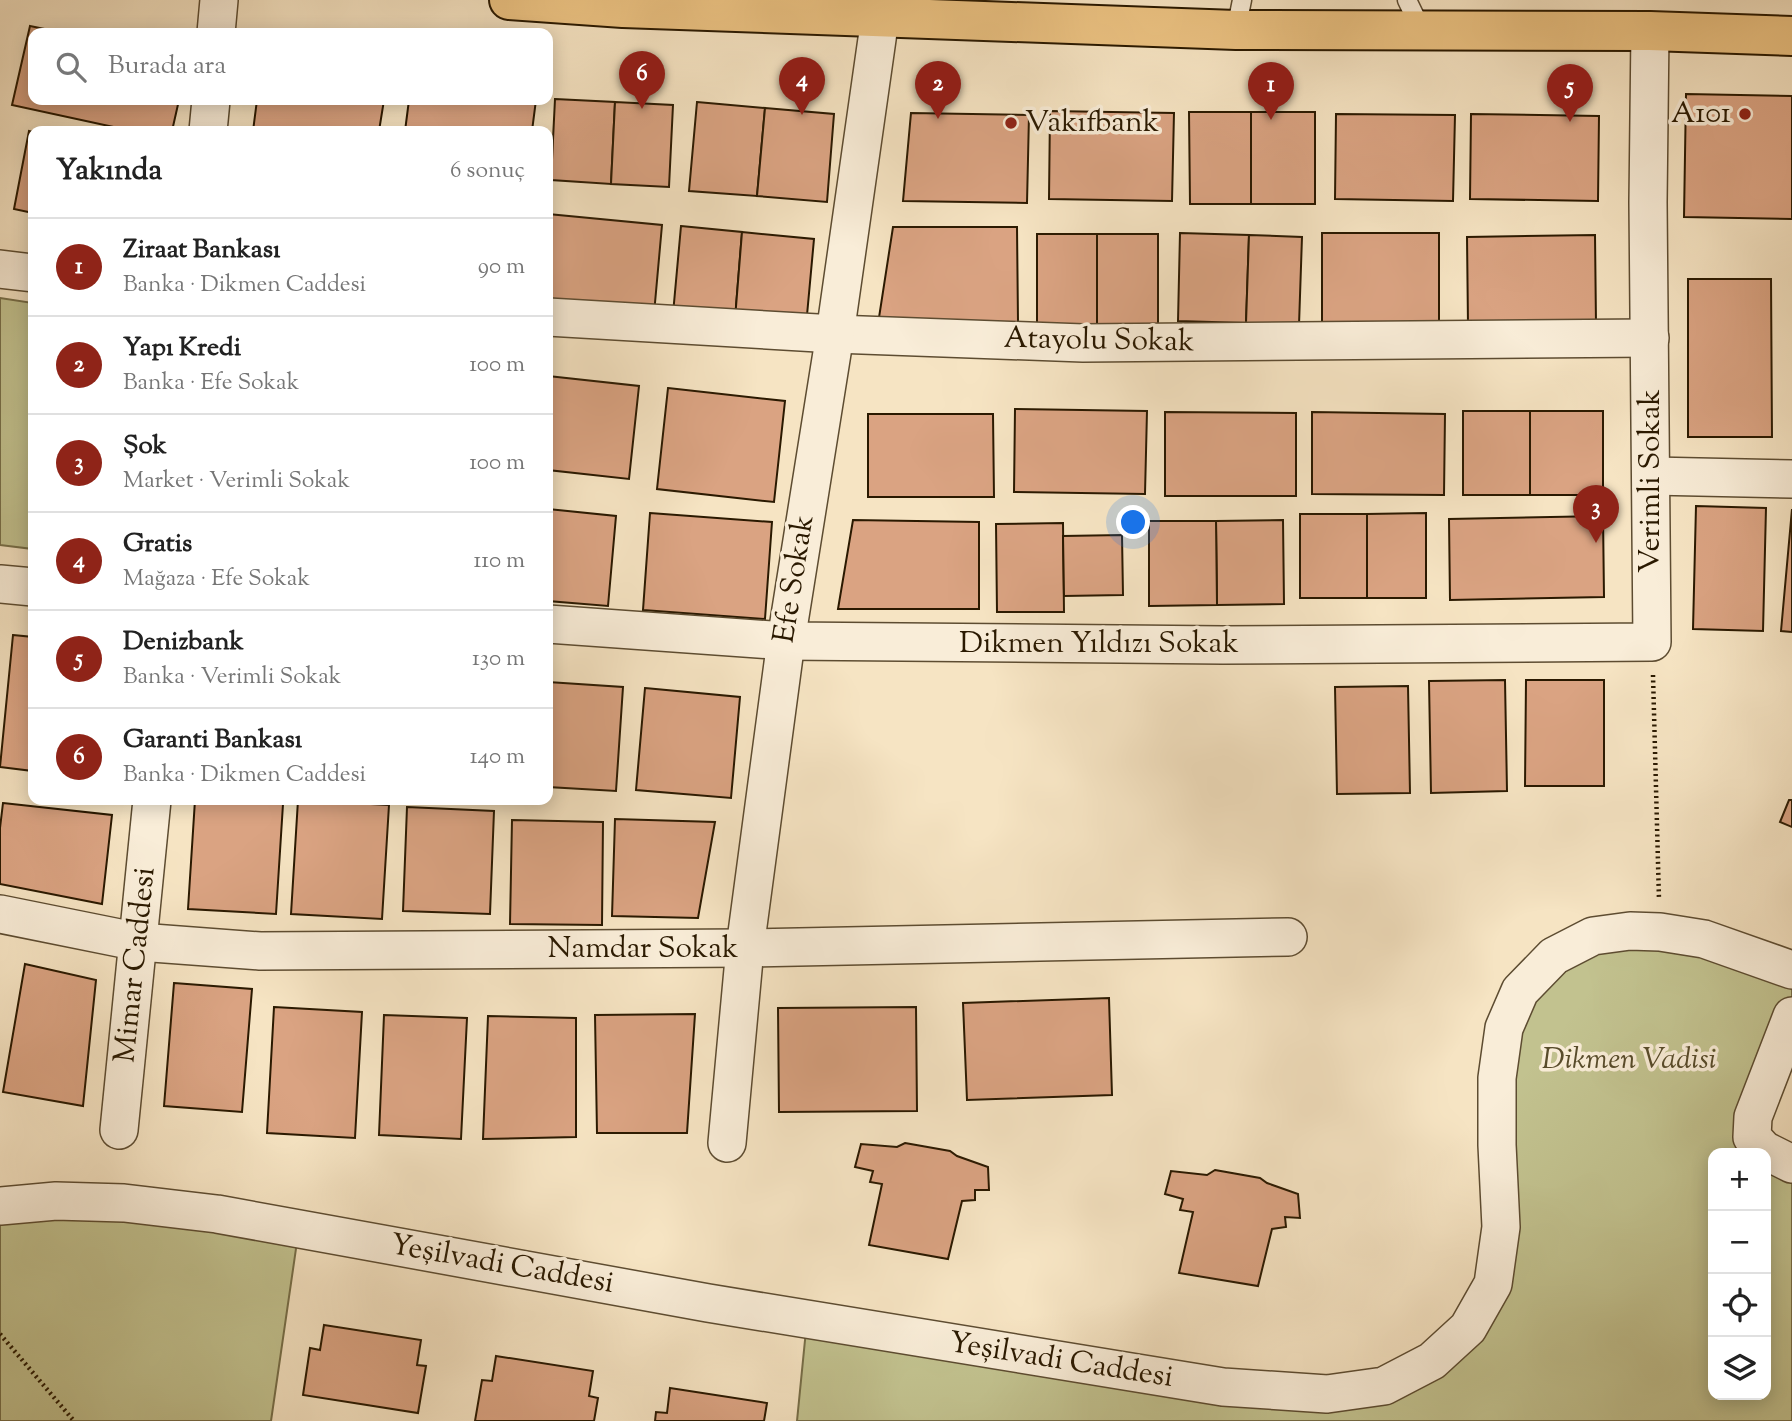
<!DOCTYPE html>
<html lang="tr">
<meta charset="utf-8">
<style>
:root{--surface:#fff;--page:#f6f6f6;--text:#222;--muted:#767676;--line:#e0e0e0;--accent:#8f2418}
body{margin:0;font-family:"Sorts Mill Goudy",serif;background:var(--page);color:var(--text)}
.controls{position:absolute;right:21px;bottom:21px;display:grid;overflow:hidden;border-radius:14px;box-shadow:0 4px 18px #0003}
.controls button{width:63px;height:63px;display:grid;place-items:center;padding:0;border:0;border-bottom:2px solid var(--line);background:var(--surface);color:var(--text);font:35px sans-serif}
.you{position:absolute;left:1134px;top:523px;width:24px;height:24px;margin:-18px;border:5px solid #fff;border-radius:50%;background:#1a73e8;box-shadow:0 0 0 10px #1a73e833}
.badge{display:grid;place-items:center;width:46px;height:46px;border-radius:50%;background:var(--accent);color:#fff;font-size:23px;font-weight:700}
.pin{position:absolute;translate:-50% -58px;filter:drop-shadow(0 2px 4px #0008)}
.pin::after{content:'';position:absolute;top:37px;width:24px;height:21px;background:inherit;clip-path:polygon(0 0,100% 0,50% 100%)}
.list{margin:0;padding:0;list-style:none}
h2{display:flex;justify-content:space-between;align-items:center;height:91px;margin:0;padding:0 28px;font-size:30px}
h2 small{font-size:23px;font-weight:400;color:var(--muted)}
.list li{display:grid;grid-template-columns:46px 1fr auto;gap:21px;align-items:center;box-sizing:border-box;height:98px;padding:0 28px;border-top:2px solid var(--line)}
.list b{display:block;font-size:26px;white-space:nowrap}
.list p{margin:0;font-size:23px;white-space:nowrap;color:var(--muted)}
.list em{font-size:23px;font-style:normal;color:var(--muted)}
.icon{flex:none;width:38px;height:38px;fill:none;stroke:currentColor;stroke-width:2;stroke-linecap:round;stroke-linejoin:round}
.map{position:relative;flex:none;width:1792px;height:1421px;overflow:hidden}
.search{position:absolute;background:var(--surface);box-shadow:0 4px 18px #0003;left:28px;top:28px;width:525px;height:77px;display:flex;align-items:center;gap:18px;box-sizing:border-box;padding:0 24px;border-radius:14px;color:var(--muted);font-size:26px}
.panel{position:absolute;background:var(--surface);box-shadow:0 4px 18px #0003;left:28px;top:126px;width:525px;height:679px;border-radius:14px}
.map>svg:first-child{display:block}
.green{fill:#c2c28f;stroke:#766e48;stroke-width:2;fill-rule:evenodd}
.building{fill:#daa382;stroke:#2a1900;stroke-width:2}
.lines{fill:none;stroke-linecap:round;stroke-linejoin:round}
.service-casing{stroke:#5d4c31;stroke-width:21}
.minor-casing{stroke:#5d4c31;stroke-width:40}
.primary-casing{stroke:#2a1900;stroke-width:42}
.path{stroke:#2a1900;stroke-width:4.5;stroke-dasharray:2 3.5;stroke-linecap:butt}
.service{stroke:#f9edd8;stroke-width:18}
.minor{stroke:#f9edd8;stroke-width:37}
.primary{stroke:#ebc282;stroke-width:38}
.poi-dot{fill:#8f2418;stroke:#f9edd8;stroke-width:2.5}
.labels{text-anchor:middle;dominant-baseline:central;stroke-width:7;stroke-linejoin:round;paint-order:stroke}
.poi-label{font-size:30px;fill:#2a1900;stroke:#f9edd8;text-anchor:end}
.street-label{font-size:30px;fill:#2a1900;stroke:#f9edd8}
.park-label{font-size:30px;font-style:italic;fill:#584c2b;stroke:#f9edd8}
</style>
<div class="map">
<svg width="1792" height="1421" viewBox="0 0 1792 1421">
<rect width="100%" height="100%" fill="#f6e4c3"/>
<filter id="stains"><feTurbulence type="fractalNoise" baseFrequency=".00286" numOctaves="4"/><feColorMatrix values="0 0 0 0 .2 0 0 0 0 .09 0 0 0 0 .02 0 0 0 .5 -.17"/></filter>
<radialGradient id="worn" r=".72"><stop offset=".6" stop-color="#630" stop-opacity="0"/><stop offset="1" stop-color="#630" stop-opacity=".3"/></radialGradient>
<g class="green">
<path d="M0,298L33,303V549L0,545Z"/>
<path d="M1593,936L1792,970V1016L1753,1117L1792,1164V1421H797L807,1320L1223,1387L1384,1386L1493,1284L1504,1028ZM1713,1153H1766V1395H1713Z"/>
<path d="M0,1206L299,1228L271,1421H0Z"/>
</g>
<g class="building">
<path d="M30,26L64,33H33V100H179L172,131H132L12,105Z"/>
<path d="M1686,94L1792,96V219L1684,217Z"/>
<path d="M555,99L615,102L611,184L551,180Z"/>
<path d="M257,100H384L379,131H253Z"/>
<path d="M409,100H536L532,131H405Z"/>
<path d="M615,102L673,105L669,187L611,184Z"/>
<path d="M697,102L765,108L757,196L689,191Z"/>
<path d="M765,108L834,114L827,202L757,196Z"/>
<path d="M1050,111L1174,113L1172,201L1049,199Z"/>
<path d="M1189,112H1251V204H1190Z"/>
<rect x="1251" y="112" width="64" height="92"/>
<path d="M911,113L1029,115L1027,203L903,201Z"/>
<path d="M1336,114L1455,115L1453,201L1335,199Z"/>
<path d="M1471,114L1599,116L1598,201L1470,199Z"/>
<path d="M29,131L33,132V213L14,209Z"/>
<path d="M548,214L662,225L654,314L548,304Z"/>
<path d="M681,226L742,232L735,319L673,314Z"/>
<path d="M893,227H1017L1018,322L878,324Z"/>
<path d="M742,232L814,239L806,326L735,319Z"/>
<path d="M1180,233L1249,235L1246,323L1178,321Z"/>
<rect x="1322" y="233" width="117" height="89"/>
<rect x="1037" y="234" width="60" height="90"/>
<rect x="1097" y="234" width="61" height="90"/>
<path d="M1249,235L1302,237L1299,325L1246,323Z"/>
<path d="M1595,235L1596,324L1468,325L1467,237Z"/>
<path d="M1688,279H1771L1772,437H1688Z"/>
<path d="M548,376L639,386L629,479L548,470Z"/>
<path d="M668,388L785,401L774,502L657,489Z"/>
<path d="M1015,409L1147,411L1145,494L1014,492Z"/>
<rect x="1463" y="411" width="67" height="84"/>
<rect x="1530" y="411" width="73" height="84"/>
<path d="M1165,412L1296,413V496H1165Z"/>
<path d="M1312,412L1445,414L1444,495L1312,494Z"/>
<path d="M868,414H993L994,497H868Z"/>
<path d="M1696,506L1766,508L1763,631L1693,629Z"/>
<path d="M548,509L616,516L608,606L548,601Z"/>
<path d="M1792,509V632L1781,631Z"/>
<path d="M650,513L772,522L765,619L643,610Z"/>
<path d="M1426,513V598H1367V514Z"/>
<rect x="1300" y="514" width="67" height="84"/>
<path d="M1603,516L1604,597L1450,600L1449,519Z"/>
<path d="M853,520L979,522V609H838Z"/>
<path d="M1283,520L1284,604L1217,605L1216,521Z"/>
<path d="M1149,521H1216L1217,605L1149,606Z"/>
<path d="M1063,523L1064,612H997L996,524Z"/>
<path d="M1122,535L1123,595L1064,596L1063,536Z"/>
<path d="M13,635L33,637V771L0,767Z"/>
<path d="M1505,680L1507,791L1431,793L1429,681Z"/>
<path d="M1526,680H1604V786H1525Z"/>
<path d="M548,682L623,687L616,791L548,787Z"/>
<path d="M1408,686L1410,793L1337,794L1335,687Z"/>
<path d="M645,688L740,697L731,798L636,790Z"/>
<path d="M195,800L283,804L276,914L188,909Z"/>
<path d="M298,800L389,805L382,919L291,914Z"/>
<path d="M1789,800H1792V827L1780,822Z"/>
<path d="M3,803L112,815L102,904L0,884V828Z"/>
<path d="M407,807L494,811L490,914L403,911Z"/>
<path d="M615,819L715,822L698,918L612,916Z"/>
<path d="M512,820L603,822L602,925L510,924Z"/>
<path d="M25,964L96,980L83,1106L3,1092Z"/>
<path d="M174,983L252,989L242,1112L164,1106Z"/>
<path d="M1109,998L1112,1095L967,1100L963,1003Z"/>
<path d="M274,1007L362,1012L355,1138L267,1133Z"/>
<path d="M916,1007L917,1111L779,1112L778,1008Z"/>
<path d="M695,1014L687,1133H597L595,1015Z"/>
<path d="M384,1015L467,1018L461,1139L379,1135Z"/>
<path d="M488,1016L576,1018V1137L483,1139Z"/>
<path d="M905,1143L950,1151L957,1156L988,1167L989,1190H975V1200L962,1201L948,1259L869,1245L882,1184L870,1182L873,1171L855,1167L861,1144L897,1147Z"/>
<path d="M1215,1170L1260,1178L1267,1183L1298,1194L1300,1218L1285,1217L1286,1227L1272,1229L1258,1286L1179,1273L1193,1212L1180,1210L1183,1199L1165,1194L1171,1171L1207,1175Z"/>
<path d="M324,1325L421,1340L417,1365L426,1366L418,1413L303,1395L310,1348L320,1350Z"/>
<path d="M496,1356L593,1371L589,1396L598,1398L594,1421H475L482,1380L492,1381Z"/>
<path d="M670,1388L767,1403L764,1421H655L656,1412L667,1413Z"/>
</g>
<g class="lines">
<defs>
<g id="service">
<path d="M1407,0L1421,29"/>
<path d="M1236,30L1242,0"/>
</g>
<g id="minor">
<path d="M216,33L219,0"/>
<path d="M208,131L211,100"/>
<path d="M0,269L33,273"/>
<path d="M548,317L835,334L1083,343L1650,338"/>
<path d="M1652,476L1792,479"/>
<path d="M0,584L33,587"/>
<path d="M548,624L786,641L1223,645L1652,642L1648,202L1650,31"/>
<path d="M0,914L139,942L260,951L745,948L1288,937"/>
<path d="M1792,1016L1753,1117L1752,1137L1764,1150L1792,1164"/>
<path d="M119,1130L152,800"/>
<path d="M727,1143L745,948L786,641L835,334L880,18"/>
<path d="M0,1206L56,1201L124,1203L217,1214L708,1303L1223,1387L1327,1394L1384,1386L1432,1361L1468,1328L1493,1284L1501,1227L1497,1145V1078L1504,1028L1520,991L1554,956L1593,936L1630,931L1660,932L1704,939L1792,970"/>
</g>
<path id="primary" d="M509,0L623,8L1236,30L1650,31L1792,36"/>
</defs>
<use href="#service" class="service-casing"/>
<use href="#minor" class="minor-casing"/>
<use href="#primary" class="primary-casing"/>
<g class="path">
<path d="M1653,675L1659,900"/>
<path d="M0,1334L74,1421"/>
</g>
<use href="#service" class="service"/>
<use href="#minor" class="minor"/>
<use href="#primary" class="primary"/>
</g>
<g class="poi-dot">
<circle cx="1745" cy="114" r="7"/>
<circle cx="1011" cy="123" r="7"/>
</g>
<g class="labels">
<g class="poi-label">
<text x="1731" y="114">A101</text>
<text x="1025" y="123" text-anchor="start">Vakıfbank</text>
</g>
<g class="street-label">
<text transform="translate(1099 341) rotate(1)">Atayolu Sokak</text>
<text transform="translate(1651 481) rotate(-90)">Verimli Sokak</text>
<text transform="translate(795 579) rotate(-81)">Efe Sokak</text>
<text x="1099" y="644">Dikmen Yıldızı Sokak</text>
<text x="643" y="949">Namdar Sokak</text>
<text transform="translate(136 965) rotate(-84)">Mimar Caddesi</text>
<text transform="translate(502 1265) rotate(10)">Yeşilvadi Caddesi</text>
<text transform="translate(1061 1361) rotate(9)">Yeşilvadi Caddesi</text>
</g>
<g class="park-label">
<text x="1629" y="1060">Dikmen Vadisi</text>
</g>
</g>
<rect width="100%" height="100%" filter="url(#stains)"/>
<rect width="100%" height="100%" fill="url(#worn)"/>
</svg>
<div class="controls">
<button>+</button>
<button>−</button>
<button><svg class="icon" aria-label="locate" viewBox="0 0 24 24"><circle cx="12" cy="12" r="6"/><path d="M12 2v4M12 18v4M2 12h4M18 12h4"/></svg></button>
<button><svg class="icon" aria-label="layers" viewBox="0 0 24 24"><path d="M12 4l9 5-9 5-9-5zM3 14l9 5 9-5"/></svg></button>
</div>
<div class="you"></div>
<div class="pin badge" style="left:1271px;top:120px">1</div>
<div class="pin badge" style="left:938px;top:119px">2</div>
<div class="pin badge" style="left:1596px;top:543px">3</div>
<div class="pin badge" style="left:802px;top:115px">4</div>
<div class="pin badge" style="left:1570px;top:122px">5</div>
<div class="pin badge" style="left:642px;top:109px">6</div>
<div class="search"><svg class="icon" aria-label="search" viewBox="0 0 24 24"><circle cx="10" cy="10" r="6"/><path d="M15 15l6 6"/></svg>Burada ara</div>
<section class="panel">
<h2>Yakında<small>6 sonuç</small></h2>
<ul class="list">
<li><span class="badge">1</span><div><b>Ziraat Bankası</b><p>Banka · Dikmen Caddesi</p></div><em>90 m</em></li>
<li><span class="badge">2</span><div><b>Yapı Kredi</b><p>Banka · Efe Sokak</p></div><em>100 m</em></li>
<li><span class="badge">3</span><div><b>Şok</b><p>Market · Verimli Sokak</p></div><em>100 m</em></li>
<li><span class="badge">4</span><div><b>Gratis</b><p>Mağaza · Efe Sokak</p></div><em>110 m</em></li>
<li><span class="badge">5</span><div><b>Denizbank</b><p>Banka · Verimli Sokak</p></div><em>130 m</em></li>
<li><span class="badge">6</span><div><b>Garanti Bankası</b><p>Banka · Dikmen Caddesi</p></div><em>140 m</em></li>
</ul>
</section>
</div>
